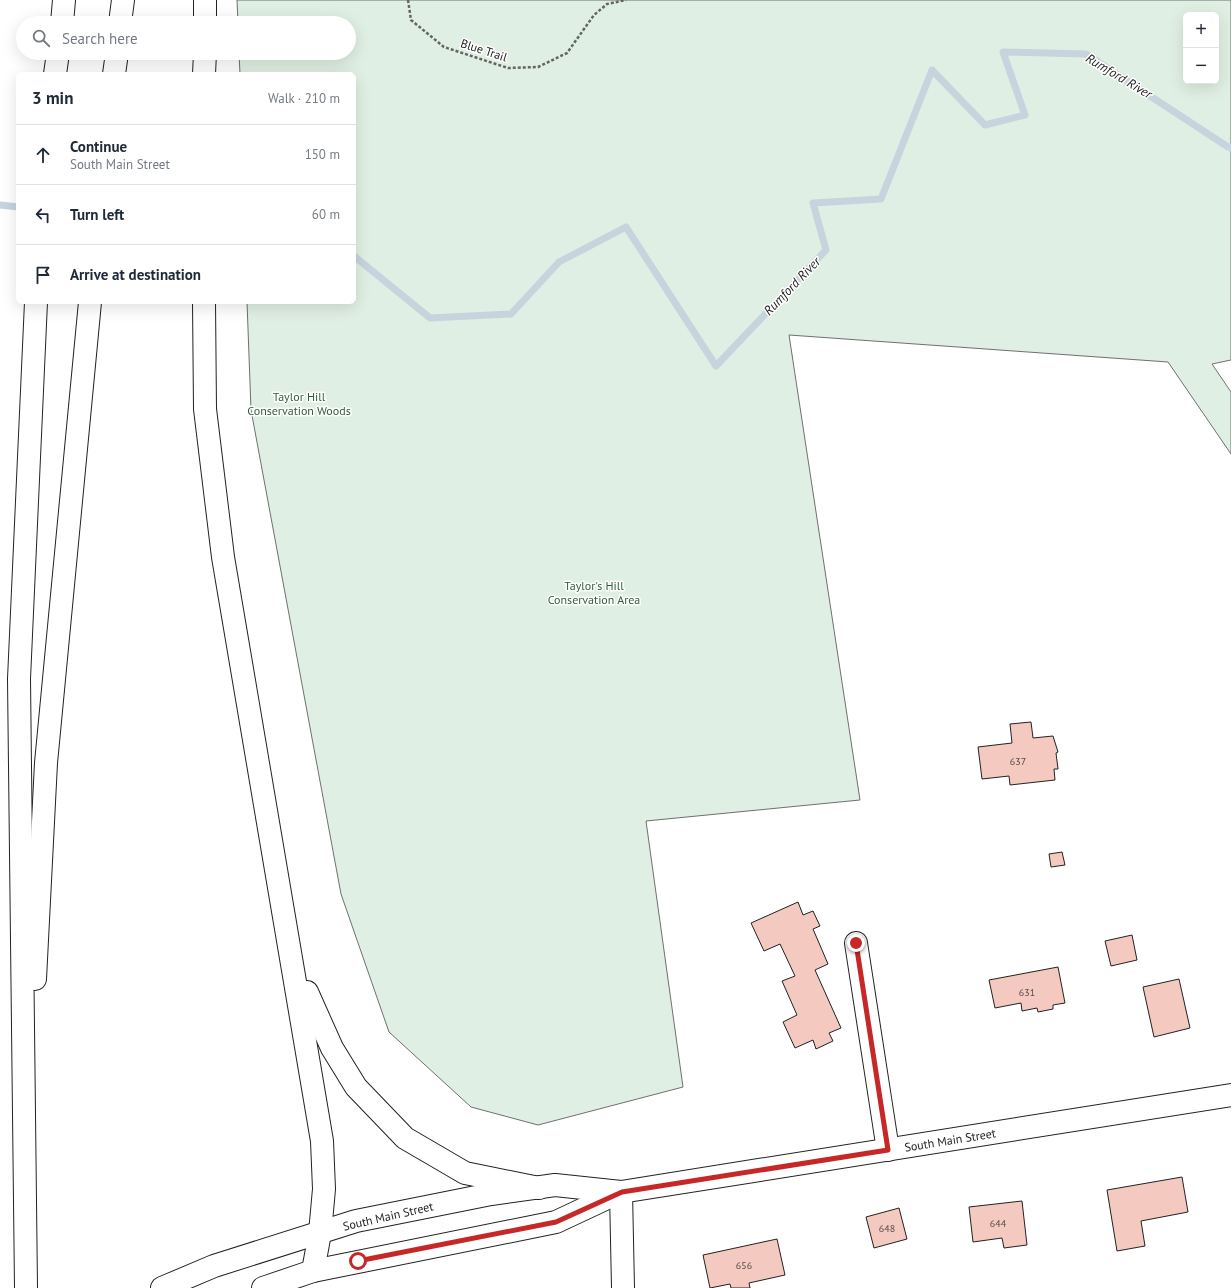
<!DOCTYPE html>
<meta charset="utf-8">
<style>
:root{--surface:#fff;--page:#f2f2f3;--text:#1f2937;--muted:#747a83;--line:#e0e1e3}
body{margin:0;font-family:"PT Sans",sans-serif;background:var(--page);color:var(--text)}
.controls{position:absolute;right:12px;top:12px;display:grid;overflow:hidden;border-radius:6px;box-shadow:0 4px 16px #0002}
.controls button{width:36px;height:36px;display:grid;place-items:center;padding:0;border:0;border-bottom:1px solid var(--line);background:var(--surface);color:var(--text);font:20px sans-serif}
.stop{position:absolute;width:12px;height:12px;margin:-9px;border:3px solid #c62828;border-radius:50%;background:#fff}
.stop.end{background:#c62828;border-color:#fff;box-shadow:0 1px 4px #0008}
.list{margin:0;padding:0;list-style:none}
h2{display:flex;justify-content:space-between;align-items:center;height:52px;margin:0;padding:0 16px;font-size:17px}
h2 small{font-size:13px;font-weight:400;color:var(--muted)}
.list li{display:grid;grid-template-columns:26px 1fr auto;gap:12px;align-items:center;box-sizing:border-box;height:60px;padding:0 16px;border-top:1px solid var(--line)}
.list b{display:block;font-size:15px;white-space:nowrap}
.list p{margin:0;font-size:13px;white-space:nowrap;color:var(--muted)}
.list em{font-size:13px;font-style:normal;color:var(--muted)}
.icon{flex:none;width:22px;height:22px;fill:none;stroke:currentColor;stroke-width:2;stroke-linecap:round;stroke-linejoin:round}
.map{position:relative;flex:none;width:1231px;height:1288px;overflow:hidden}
.search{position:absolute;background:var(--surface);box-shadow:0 4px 16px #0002;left:16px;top:16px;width:340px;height:44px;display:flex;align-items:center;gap:10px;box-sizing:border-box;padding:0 14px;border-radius:22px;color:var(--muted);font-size:15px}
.panel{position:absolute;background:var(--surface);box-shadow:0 4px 16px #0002;left:16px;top:72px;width:340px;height:232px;border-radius:6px}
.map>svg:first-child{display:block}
.green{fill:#e0efe3;stroke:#6f6f6f;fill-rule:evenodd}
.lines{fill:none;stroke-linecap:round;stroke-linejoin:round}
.stream{stroke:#c7d3dd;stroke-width:7}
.building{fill:#f3c9c0;stroke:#222}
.minor-casing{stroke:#222;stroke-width:24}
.major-casing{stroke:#222;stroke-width:24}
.highway-casing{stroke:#222;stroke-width:24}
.path{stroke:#646464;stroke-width:2.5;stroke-dasharray:3 2;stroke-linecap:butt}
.minor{stroke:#fff;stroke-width:22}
.major{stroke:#fff;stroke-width:22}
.highway{stroke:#fff;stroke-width:22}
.route{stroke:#c62828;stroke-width:5}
.labels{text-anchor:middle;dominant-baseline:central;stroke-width:3;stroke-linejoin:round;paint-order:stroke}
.number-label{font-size:10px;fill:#564c4a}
.street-label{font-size:12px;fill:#222;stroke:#fff}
.park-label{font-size:12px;fill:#2f5e38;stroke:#fff}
.water-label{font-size:13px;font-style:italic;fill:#222;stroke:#fff}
</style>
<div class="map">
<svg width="1231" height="1288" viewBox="0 0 1231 1288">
<rect width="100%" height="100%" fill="#fff"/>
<path class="green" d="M237,0H1231V360L1212,364L1231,392V454L1168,362L789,335L860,800L646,821L683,1087L538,1125L471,1107L389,1032L341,894L251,410L247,302H354V74H240L239,53H349V23H238ZM1186,15H1216V81H1186Z"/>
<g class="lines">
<g class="stream">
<path d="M0,205L18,207"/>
<path d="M354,256L430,318L511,314L559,262L626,227L716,366L826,250L813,203L881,199L932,70L985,125L1025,115L1003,52L1086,54L1228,147H1231"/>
</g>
</g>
<g class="building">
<path d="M1031,722L1033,738L1053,736L1058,752L1056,753L1058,769H1054L1055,780L1010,785L1009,776L982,779L978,747L1012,743L1010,724Z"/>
<path d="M1062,852L1065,865L1051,867L1049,854Z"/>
<path d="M798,902L803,915L813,911L820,926L813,929L828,964L815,970L841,1028L829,1033L833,1041L816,1049L813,1040L795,1048L783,1022L797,1015L782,981L795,976L780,944L764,951L751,923Z"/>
<path d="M1132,935L1137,960L1111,966L1105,941Z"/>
<path d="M1058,967L1065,1003L1053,1005V1009L1038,1012L1037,1008L1022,1011L1021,1003L995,1008L989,980Z"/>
<path d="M1179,979L1190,1028L1154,1037L1143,987Z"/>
<path d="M1182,1177L1188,1212L1141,1221L1145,1246L1117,1251L1107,1190Z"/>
<path d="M1022,1201L1027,1245L1004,1248L1002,1238L973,1242L969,1207Z"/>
<path d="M899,1208L907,1239L874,1248L866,1217Z"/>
<path d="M777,1239L785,1275L749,1283L750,1288H731L730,1284L710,1288L703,1255Z"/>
</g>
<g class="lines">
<defs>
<g id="minor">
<path d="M856,943L888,1150"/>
<path d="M621,1192L623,1288"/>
</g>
<g id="major">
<path d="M162,1288L214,1266L356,1221L491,1194L555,1185L621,1192L1231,1095"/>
<path d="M263,1288L313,1271L556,1222L620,1192"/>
</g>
<g id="highway">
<path d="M62,23L64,0"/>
<path d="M120,23L123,0"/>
<path d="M205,23V0"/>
<path d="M55,74L58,53"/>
<path d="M114,74L117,53"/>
<path d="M204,74L205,53"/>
<path d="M204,302L205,409L223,557L322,1141L324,1189L320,1233L313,1271"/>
<path d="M35,979L46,763L90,302"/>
<path d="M307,992L332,1048L356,1087L405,1138L465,1173L539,1188"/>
<path d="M26,1288L19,679L36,302"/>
</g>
</defs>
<use href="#minor" class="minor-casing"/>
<use href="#major" class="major-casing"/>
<use href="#highway" class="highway-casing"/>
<path class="path" d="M408,0L411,20L444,47L508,68L538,67L567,53L594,15L607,4L626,0"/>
<use href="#minor" class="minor"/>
<use href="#major" class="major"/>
<use href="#highway" class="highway"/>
</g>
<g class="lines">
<path class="route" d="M358,1261L556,1222L622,1192L888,1150L856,943"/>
</g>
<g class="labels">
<g class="number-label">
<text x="1018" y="761">637</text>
<text x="1027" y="992">631</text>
<text x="998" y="1223">644</text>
<text x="887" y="1228">648</text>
<text x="744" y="1265">656</text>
</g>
<g class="street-label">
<text transform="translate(484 50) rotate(18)">Blue Trail</text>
<text transform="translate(950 1140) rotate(-9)">South Main Street</text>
<text transform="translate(388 1216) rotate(-13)">South Main Street</text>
</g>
<g class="park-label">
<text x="299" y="396">Taylor Hill<tspan x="299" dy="14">Conservation Woods</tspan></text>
<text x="594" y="585">Taylor's Hill<tspan x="594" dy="14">Conservation Area</tspan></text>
</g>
<g class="water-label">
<text transform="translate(1119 76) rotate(31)">Rumford River</text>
<text transform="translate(792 286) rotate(-46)">Rumford River</text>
</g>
</g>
</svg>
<div class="controls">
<button>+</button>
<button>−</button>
</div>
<div class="stop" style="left:358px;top:1261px"></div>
<div class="stop end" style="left:856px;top:943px"></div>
<div class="search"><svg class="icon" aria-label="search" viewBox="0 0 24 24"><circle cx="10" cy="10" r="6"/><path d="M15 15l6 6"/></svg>Search here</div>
<section class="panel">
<h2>3 min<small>Walk · 210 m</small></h2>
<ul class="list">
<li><svg class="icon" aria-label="ahead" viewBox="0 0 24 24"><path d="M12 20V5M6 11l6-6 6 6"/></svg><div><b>Continue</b><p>South Main Street</p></div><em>150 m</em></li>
<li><svg class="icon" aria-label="left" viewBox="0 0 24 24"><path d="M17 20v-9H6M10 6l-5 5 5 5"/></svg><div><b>Turn left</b></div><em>60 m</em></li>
<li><svg class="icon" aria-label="arrive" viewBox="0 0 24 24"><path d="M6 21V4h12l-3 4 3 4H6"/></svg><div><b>Arrive at destination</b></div></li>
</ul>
</section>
</div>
